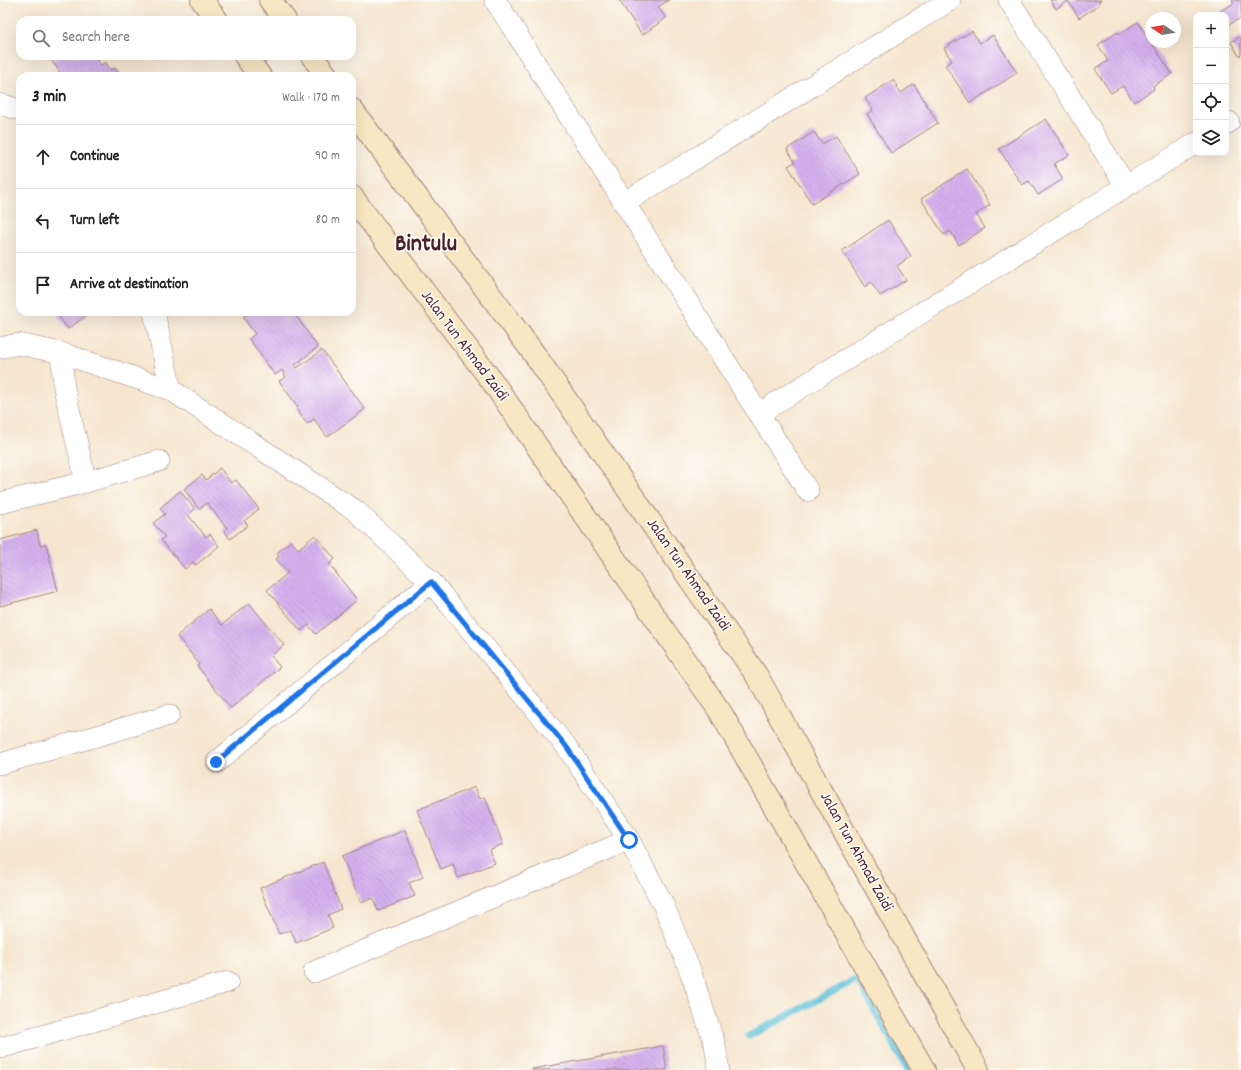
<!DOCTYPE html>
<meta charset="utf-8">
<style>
:root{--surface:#fff;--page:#f6f6f6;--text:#222;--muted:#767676;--line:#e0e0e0}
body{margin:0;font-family:Dekko,sans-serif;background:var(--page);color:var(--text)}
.controls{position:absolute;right:12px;top:12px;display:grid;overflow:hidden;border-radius:8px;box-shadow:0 4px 16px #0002}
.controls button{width:36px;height:36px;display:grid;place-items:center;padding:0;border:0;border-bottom:1px solid var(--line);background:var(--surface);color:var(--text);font:20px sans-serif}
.compass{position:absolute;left:1145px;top:12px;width:36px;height:36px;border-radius:50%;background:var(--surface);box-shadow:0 4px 16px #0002;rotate:282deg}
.stop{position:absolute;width:12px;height:12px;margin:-9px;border:3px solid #1a73e8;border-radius:50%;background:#fff}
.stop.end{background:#1a73e8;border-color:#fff;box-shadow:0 1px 4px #0008}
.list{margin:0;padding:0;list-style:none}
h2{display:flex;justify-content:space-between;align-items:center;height:52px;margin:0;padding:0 16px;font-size:17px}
h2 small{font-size:13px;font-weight:400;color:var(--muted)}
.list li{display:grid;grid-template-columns:26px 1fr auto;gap:12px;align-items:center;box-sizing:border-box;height:64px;padding:0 16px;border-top:1px solid var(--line)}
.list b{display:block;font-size:15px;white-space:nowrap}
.list em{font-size:13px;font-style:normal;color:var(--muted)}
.icon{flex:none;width:22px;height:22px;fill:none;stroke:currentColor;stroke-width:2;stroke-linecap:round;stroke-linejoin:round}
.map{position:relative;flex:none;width:1241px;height:1070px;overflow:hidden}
.search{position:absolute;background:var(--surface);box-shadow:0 4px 16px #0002;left:16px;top:16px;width:340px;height:44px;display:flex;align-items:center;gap:10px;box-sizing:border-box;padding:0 14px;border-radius:12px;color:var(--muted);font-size:15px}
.panel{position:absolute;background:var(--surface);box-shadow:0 4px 16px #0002;left:16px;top:72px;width:340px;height:244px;border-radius:12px}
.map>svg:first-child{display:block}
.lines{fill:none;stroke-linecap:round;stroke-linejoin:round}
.stream{stroke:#5abfd8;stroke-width:7}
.building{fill:url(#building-back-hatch)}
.minor-casing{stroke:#a0827d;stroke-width:22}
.secondary-casing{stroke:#a0827d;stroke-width:24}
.minor{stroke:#fff;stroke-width:21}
.secondary{stroke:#f9e7c3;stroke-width:22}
.route{stroke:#1a73e8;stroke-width:5}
.labels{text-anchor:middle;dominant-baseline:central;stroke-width:3.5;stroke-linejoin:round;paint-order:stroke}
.street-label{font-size:16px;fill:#4a1f2b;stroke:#fdfcf7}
.town-label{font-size:24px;font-weight:bold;fill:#4a1f2b;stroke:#fdfcf7}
</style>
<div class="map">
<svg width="1241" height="1070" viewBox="0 0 1241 1070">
<defs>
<pattern id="building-back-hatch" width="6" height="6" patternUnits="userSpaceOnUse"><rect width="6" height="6" fill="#d6b0ee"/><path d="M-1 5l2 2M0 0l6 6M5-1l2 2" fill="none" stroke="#b997cc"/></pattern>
</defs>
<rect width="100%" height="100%" fill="#fdfcf7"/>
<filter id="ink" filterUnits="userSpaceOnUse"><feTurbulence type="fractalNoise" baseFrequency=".025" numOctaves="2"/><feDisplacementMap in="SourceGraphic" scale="8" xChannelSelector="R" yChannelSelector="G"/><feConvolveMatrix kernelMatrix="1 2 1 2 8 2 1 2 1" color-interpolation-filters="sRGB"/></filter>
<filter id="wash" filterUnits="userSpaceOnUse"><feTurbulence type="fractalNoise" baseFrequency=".012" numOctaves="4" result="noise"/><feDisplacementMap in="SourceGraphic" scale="16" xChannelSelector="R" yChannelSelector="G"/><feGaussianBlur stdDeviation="0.9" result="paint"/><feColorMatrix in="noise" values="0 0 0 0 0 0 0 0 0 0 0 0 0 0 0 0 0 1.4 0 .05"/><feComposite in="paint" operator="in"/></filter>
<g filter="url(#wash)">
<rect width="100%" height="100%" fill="#f6e6cf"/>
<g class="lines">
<path class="stream" d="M749,1036L857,979L908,1070"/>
</g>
<g id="blocks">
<g class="building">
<path d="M619,0H669L658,7L666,18L642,35Z"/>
<path d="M1050,0H1101L1098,2L1100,4L1079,18L1068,1L1056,9Z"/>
<path d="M1232,0H1241V18L1226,26V15H1214L1234,3Z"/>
<path d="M1138,22L1172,74L1153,86L1154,89L1134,102L1123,86L1111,93L1095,69L1108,61L1098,45L1118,32L1119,34Z"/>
<path d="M972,31L980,43L993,35L1017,73L970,103L945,65L952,61L944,48Z"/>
<path d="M1241,36V55L1239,56L1231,42Z"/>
<path d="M59,56H99L96,59L101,65L105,62L111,70L115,68L121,76H61L62,75L52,61Z"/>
<path d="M893,80L901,93L914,84L938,123L891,153L867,114L873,110L865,98Z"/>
<path d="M1046,119L1069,155L1054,164L1063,179L1038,195L1029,181L1022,185L999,149Z"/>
<path d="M814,132L822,144L836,136L860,174L812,204L788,166L795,162L787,149Z"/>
<path d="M967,169L990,205L976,214L985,228L959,245L950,231L944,235L921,199Z"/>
<path d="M888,220L911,256L897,266L906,280L880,296L871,282L865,287L842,251Z"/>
<path d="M55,312H91L68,329Z"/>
<path d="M251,312H293L318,347L295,365L297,368L322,350L365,409L327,437L314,419L307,424L296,409L298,407L279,381L286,377L282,370L275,375L249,339L255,334L243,317Z"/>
<path d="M220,468L231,483L236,480L259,509L244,521L248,525L230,539L224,531L227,528L207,503L199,509L184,489L202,475L206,480Z"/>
<path d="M180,491L195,509L188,515L206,537L210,534L219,546L196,565L193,562L185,569L161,540L165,537L153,523L165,514L160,508Z"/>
<path d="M37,530L40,545L46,544L58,591L0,606V540Z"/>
<path d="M315,535L335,559L329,564L357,600L316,634L308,625L301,631L267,590L288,573L276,559L279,557L277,553L291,541L298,549Z"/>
<path d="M249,603L284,645L271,656L280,667L231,708L197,666L199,664L177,636L209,609L222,625Z"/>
<path d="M475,787L480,799L485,797L503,844L489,850L495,863L458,878L453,864L441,869L417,810Z"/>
<path d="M405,830L423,877L409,883L415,896L378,911L373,898L361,903L342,856Z"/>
<path d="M323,862L341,909L328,915L333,928L296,943L291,930L279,934L260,888Z"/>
<path d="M663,1046L667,1070H532V1069Z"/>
</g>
</g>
</g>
<g filter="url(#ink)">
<use href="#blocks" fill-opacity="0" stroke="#a0827d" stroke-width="1"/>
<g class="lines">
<defs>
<g id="minor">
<path d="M495,0L808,491"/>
<path d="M1009,0L1126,186"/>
<path d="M0,104L20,110"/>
<path d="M1226,124L1229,122"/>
<path d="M624,203L950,0"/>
<path d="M154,312L171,390"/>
<path d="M0,348L18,344L61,353L171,390L356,511L431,582L566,746L629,840L664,906L691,973L715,1045L719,1070"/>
<path d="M61,353L64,388L86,482"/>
<path d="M758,414L1196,143"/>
<path d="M0,503L86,482L159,461"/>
<path d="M217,762L431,582"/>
<path d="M0,764L169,715"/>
<path d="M314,972L629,840"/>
<path d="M0,1048L228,982"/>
</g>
<g id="secondary">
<path d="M202,0L217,20"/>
<path d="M270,0L285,20"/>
<path d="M245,56L260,76"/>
<path d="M312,56L327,76"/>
<path d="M352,110L535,355L757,676L978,1070"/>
<path d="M352,197L492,381L721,713L924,1070"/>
</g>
</defs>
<use href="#minor" class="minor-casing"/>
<use href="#secondary" class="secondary-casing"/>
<use href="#minor" class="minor"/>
<use href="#secondary" class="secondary"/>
</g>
</g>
<g class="lines" filter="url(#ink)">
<path class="route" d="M216,762L431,582L566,746L629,840"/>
</g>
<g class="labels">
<g class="street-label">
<text transform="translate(464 346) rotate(53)">Jalan Tun Ahmad Zaidi</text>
<text transform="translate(688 575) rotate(55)">Jalan Tun Ahmad Zaidi</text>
<text transform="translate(856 852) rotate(61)">Jalan Tun Ahmad Zaidi</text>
</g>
<g class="town-label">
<text x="426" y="245">Bintulu</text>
</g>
</g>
</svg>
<div class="controls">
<button>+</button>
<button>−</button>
<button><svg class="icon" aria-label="locate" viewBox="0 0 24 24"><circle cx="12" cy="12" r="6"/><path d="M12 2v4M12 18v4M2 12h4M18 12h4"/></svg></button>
<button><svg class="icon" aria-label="layers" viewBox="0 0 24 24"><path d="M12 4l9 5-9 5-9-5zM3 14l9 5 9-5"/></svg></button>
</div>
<svg class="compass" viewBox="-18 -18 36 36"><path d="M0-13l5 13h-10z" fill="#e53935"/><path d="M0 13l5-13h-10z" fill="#767676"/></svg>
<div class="stop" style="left:629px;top:840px"></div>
<div class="stop end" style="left:216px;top:762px"></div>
<div class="search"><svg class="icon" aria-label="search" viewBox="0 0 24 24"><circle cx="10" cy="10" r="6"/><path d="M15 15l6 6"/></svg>Search here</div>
<section class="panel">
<h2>3 min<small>Walk · 170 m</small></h2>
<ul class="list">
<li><svg class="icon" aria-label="ahead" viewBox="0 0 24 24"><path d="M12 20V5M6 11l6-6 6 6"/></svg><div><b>Continue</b></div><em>90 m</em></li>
<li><svg class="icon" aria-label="left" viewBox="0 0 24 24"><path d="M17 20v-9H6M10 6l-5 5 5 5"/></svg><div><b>Turn left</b></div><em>80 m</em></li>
<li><svg class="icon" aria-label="arrive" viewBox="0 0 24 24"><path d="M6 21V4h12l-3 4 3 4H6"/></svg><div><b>Arrive at destination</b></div></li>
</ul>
</section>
</div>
